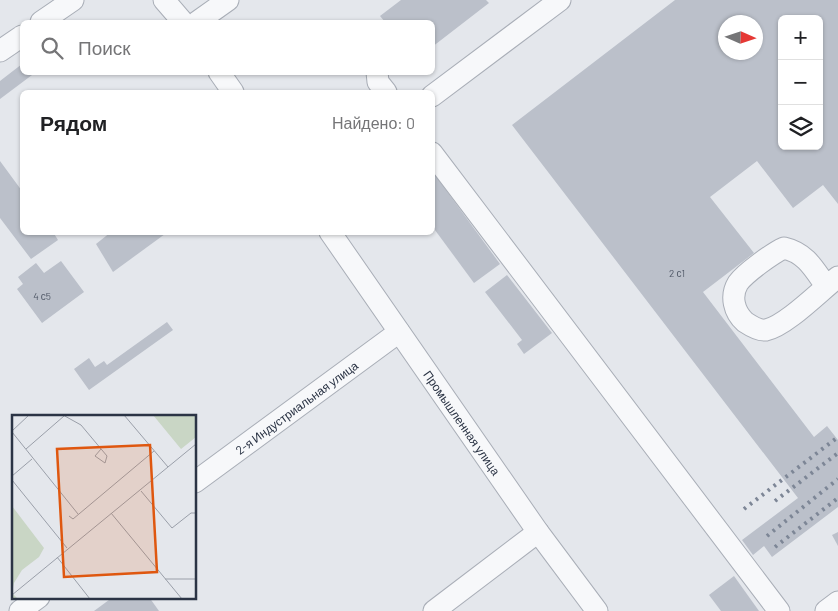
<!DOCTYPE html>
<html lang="ru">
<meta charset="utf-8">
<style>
:root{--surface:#fff;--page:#f2f2f2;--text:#202124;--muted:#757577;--line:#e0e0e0}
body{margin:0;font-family:Barlow,sans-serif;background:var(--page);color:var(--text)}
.controls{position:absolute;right:15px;top:15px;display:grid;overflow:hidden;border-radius:8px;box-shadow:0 1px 4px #0004}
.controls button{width:45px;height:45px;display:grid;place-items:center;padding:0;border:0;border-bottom:1px solid var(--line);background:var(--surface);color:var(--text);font:25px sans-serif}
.compass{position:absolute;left:718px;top:15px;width:45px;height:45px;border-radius:50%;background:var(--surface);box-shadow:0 1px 4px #0004;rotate:93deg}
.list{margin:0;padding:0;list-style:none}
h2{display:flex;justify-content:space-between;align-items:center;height:65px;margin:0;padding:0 20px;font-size:21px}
h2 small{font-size:16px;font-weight:400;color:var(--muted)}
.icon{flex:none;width:28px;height:28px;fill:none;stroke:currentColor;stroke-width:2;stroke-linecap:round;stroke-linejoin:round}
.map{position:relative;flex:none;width:838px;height:611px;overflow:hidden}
.search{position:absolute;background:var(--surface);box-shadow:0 1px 4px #0004;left:20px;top:20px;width:415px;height:55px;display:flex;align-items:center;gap:12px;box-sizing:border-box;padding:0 18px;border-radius:8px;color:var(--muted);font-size:19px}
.panel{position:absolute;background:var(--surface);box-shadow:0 1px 4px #0004;left:20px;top:90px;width:415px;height:145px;border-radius:8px}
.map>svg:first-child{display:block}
.building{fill:#bbc0ca;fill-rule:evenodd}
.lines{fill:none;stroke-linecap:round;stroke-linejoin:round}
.minor-casing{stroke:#a9aeb7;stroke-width:23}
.minor{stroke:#f7f8fa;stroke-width:21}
.rail{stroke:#7d8696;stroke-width:4;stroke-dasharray:2.5 5;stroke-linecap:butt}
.labels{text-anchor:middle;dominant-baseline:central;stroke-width:4;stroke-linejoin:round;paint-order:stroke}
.number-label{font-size:10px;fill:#4f5766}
.street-label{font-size:12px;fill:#2b3445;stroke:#f4f6f9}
.inset-road{fill:none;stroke:#9a9fa9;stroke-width:1}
.view{fill:#df570f;fill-opacity:0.15;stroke:#df570f;stroke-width:2.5}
.inset-edge{fill:none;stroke:#2b3445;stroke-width:2.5}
</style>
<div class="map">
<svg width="838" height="611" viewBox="0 0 838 611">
<rect width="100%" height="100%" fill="#e4e7ec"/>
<g class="building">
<path d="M401,0H486L489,3L432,47V22H385L380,16Z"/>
<path d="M675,0H838V204L823,185L793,208L757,161L710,197L754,253L703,292L814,437L827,426L838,440V507L772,557L764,546L753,555L742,540L798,498L512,125ZM782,19H819V146H782ZM726,22H756V52H726Z"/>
<path d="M22,64V72H36L0,99V81Z"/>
<path d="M0,161L22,191V232H53L58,240L31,259L0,218Z"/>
<path d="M432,171L500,264L474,283L432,226Z"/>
<path d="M111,232H164L165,234L113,272L96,244Z"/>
<path d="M61,261L84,292L42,323L17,289L23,284L18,277L36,263L44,273Z"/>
<path d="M507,275L552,333L524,354L517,344L522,340L485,292Z"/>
<path d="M167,322L173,330L89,390L74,369L89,358L95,367L104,361L107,365Z"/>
<path d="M838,532V546L832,535Z"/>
<path d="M734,576L759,611H721L709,595Z"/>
<path d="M113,597H149L159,611H94Z"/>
</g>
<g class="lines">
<defs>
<g id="minor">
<path d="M164,0L183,22"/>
<path d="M41,22L73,0"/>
<path d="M197,22L228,0"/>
<path d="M0,51L22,36"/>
<path d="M219,72L233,92"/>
<path d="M377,72L378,82L386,92"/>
<path d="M432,96L560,0"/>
<path d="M432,153L779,611"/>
<path id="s1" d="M330,232L538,532L597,611"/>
<path d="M826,286C814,269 806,253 784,248C773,253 745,273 738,283C730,296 734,312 745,322C751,326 759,331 766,330C786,326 821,290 838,277"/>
<path id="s2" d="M195,482L399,332"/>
<path d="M20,611L39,597"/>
<path d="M434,611L538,532"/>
<path d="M826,611L838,602"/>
</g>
</defs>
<use href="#minor" class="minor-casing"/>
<use href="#minor" class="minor"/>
<g class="rail">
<path d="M775,501L838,453"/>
<path d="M744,509L838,437"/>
<path d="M767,536L838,479"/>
<path d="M775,547L838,498"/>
</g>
</g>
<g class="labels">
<g class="number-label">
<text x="677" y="273">2 с1</text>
<text x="42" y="296">4 с5</text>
</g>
<g class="street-label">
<text stroke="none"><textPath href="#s2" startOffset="126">2-я Индустриальная улица</textPath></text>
<text stroke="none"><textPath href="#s1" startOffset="232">Промышленная улица</textPath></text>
</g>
</g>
<g transform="translate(12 415)">
<rect width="184" height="184" fill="#e4e7ec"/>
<path d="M141,0H184V22L169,34ZM0,91L32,133L27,142L10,155L2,168L0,178L6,184H0Z" fill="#c9d6c5"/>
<path class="inset-road" d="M51,0L69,10L95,41L93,48L83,41L89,34M112,0L156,52M0,16L17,0M0,17L66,99M14,34L52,1M0,61L20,44M0,65L55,133M129,76L160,113L179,98H184M99,98L170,184M57,101L61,104L142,36M45,142L78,184M153,164H184M0,180L184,29"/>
<path class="view" d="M138,30L145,157L52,162L45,34Z"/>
<rect width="184" height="184" class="inset-edge"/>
</g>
</svg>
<div class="controls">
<button>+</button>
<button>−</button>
<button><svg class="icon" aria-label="layers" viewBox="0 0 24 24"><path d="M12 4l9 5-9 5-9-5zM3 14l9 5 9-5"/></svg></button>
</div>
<svg class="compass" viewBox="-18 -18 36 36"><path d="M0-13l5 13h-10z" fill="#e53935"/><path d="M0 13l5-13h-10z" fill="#757577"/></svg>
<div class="search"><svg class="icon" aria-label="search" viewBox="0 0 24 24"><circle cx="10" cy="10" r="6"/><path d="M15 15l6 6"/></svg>Поиск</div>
<section class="panel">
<h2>Рядом<small>Найдено: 0</small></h2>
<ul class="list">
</ul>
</section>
</div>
